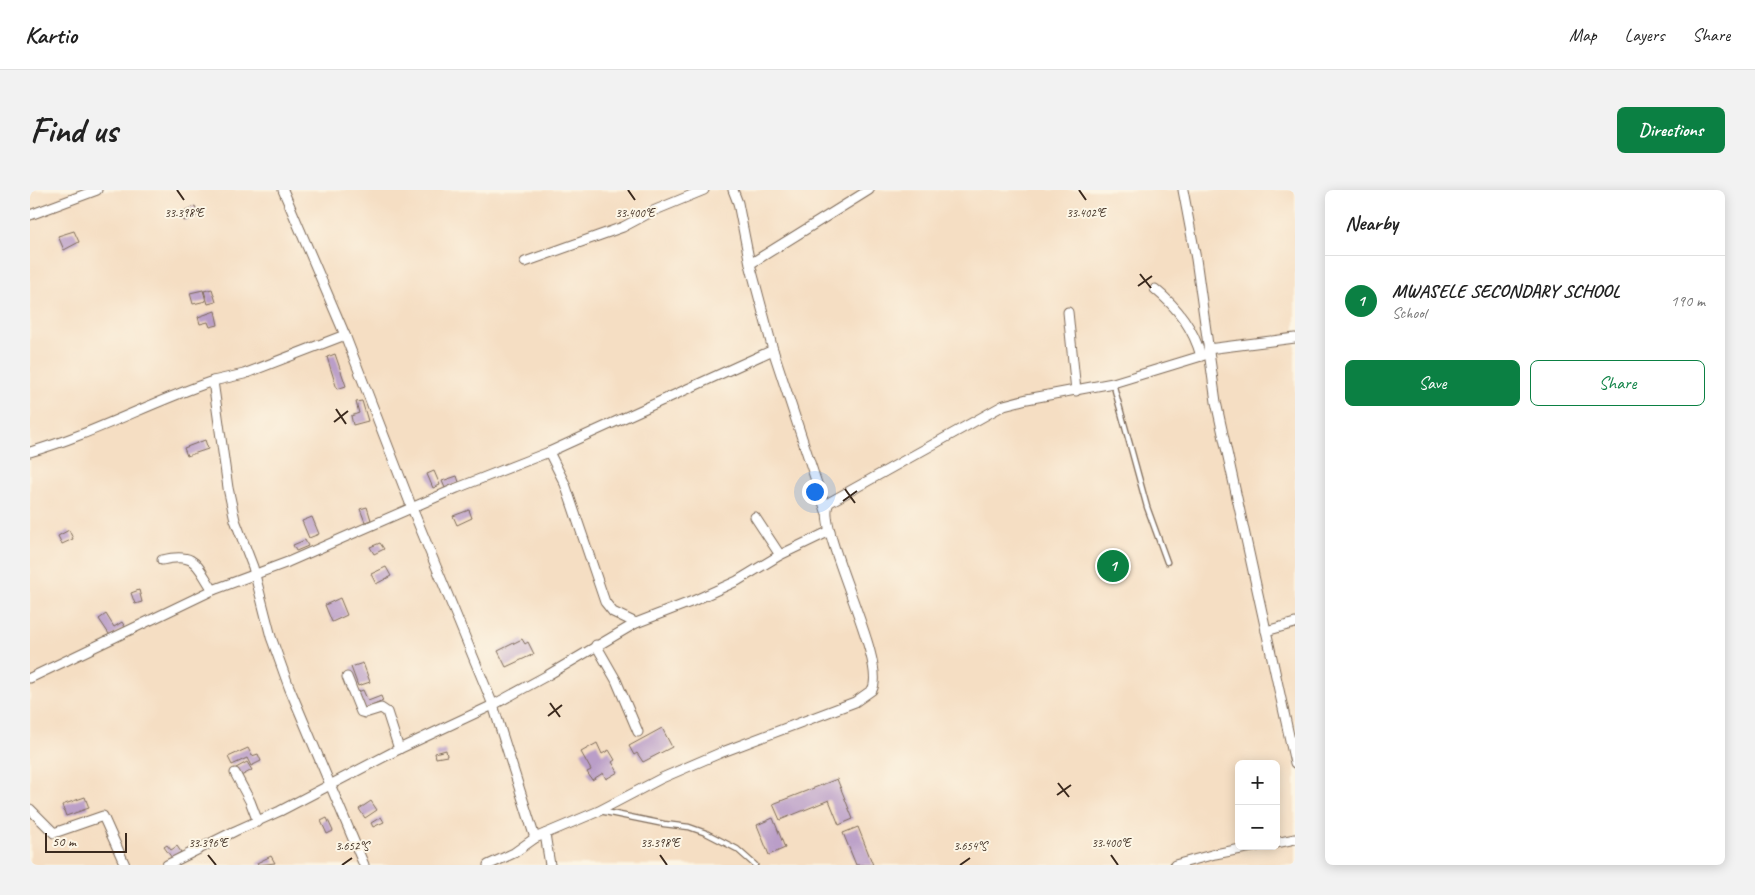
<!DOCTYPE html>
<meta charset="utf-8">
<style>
:root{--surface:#fff;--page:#f2f2f2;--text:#222;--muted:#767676;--line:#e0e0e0;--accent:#0b8043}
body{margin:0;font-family:Caveat,sans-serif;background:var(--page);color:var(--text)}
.controls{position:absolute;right:15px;bottom:15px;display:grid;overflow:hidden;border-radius:8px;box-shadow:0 2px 12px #0003}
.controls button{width:45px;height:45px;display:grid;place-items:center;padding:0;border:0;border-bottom:1px solid var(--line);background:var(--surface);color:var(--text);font:25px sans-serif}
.scale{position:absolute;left:15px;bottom:12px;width:82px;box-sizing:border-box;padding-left:5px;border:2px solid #3b2a1e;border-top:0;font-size:14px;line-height:18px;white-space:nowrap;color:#3b2a1e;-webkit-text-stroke:4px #fcf5e5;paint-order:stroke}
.you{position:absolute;left:784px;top:301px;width:18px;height:18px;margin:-12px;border:4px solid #fff;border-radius:50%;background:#1a73e8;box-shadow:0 0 0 8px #1a73e833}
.badge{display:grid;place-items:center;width:32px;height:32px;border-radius:50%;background:var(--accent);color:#fff;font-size:16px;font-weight:700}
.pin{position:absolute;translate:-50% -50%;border:2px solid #fff;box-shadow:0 1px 5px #0006}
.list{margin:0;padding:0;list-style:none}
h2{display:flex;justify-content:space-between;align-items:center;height:65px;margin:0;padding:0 20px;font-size:21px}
h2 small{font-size:16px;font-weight:400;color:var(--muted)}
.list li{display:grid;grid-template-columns:32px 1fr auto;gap:15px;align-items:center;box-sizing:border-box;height:90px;padding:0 20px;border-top:1px solid var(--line)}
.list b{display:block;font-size:19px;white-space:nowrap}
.list p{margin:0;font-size:16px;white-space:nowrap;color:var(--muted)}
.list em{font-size:16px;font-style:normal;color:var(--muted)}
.actions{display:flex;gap:10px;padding:15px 20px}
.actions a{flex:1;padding:11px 0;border:1px solid var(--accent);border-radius:8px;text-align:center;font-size:18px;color:var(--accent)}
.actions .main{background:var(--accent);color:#fff}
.map{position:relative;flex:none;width:1265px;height:675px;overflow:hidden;border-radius:8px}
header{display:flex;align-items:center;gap:30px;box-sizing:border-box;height:70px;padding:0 25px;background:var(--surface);border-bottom:1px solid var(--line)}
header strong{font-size:24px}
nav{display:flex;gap:28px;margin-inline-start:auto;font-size:18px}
.intro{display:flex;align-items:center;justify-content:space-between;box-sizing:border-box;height:120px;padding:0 30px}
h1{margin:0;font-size:35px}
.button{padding:12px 22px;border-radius:8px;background:var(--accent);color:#fff;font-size:18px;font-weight:700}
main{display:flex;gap:30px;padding:0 30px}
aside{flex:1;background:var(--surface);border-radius:8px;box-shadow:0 2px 12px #0003}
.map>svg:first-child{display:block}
.building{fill:#ba9ec8}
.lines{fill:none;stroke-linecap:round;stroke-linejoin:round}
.lane-casing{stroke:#7c6958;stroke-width:7}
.street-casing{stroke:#7c6958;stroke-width:11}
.lane{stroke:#fff;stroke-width:4.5}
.street{stroke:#fff;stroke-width:9}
.ticks{fill:none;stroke:#3b2a1e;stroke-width:2}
.ticks-label{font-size:12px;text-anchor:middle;fill:#3b2a1e;stroke:#fcf5e5;stroke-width:4;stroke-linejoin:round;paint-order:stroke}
</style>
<header>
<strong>Kartio</strong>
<nav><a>Map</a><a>Layers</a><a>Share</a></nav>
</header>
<div class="intro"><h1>Find us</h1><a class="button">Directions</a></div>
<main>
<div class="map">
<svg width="1265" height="675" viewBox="0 0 1265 675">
<rect width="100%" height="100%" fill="#fcf5e5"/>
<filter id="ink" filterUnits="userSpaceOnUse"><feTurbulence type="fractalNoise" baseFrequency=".02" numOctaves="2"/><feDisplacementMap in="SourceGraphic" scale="10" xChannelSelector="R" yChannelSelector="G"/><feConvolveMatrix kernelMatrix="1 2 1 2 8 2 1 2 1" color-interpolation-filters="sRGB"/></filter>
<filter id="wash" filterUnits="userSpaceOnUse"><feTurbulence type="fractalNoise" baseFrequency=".0096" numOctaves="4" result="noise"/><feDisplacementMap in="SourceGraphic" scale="20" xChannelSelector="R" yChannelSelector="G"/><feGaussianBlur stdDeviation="1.12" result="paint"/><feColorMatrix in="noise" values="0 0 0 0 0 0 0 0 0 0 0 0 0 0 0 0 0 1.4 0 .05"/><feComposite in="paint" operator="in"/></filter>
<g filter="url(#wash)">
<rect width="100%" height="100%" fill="#f5dec3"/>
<g id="blocks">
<g class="building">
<path d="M165,16L169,25L154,31L151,22Z"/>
<path d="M44,41L49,52L34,60L28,46Z"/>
<path d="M182,99L186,112L178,114L174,101Z"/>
<path d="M173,100L176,111L163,114L160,103Z"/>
<path d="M185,121L188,135L180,137L178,132L170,134L168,127Z"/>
<path d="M305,164L316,196L307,199L297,167Z"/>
<path d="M332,211L338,231L323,235L321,226L329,223L326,212Z"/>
<path d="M175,250L178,259L157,266L154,258Z"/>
<path d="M404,281L410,295L403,298L397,284Z"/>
<path d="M427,286L429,292L415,298L412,291Z"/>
<path d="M337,317L341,330L335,332L330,319Z"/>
<path d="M439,320L442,328L427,335L423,326Z"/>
<path d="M282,327L289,344L279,348L272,331Z"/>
<path d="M39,340L43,349L32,354L28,346Z"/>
<path d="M275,350L278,356L266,361L263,355Z"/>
<path d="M350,353L354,359L344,364L340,357Z"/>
<path d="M356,377L361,386L346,394L341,384Z"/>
<path d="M109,400L112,412L105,414L101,403Z"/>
<path d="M310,408L317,425L302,432L295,415Z"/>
<path d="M76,424L84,437L92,432L95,437L81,447L69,429Z"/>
<path d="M492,449L495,454L498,452L504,464L476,477L468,461Z"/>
<path d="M333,473L340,492L328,496L321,477Z"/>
<path d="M333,500L338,511L351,506L353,511L335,519L328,502Z"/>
<path d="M632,538L642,557L613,572L607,563L604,565L599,556Z"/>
<path d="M567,553L572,564L579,560L585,570L582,572L588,582L576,589L573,583L562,590L557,582L561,580L551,562Z"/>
<path d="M218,558L222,566L228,564L231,571L221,576L217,568L202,575L198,567Z"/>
<path d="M416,560L417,566L406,568L405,563Z"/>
<path d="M217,572L222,580L211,586L206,578Z"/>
<path d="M807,589L823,629L809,635L799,610L750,630L743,614Z"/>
<path d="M55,607L59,618L36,626L32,615Z"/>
<path d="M341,611L347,620L335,628L329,619Z"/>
<path d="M351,627L354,632L343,637L341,633Z"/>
<path d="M297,628L303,641L297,644L291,631Z"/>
<path d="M743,628L755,658L739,665L727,635Z"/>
<path d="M828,637L843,675H826L813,643Z"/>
<path d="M137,655L141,660L147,656L151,662L142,668L134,657Z"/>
<path d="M241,666L245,673L228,675L227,673Z"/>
</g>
</g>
</g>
<g filter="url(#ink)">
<use href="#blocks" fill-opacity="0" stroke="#7c6958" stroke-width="1"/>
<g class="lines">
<defs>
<g id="lane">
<path d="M1083,193L1117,317L1137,372"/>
<path d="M570,621L634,634L659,637L676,643L707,659L725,675"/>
</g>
<g id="street">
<path d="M253,0L315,145L382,318L463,515L505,648"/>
<path d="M703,0L708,13L720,74L743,160L796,321"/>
<path d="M1153,0L1166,69L1186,212L1265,573"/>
<path d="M0,25L67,0"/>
<path d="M495,72L593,37L623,21L674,0"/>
<path d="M720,74L839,0"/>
<path d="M1125,99C1148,118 1163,138 1171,166"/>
<path d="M1038,122L1046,201"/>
<path d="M1178,159L1265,148"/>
<path d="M183,191L214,184L315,145"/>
<path d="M0,262C63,244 121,212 183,191L198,298L205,330L223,377L241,447L259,497L334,675"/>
<path d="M519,262L535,294L575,412L583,422L606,433"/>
<path d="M725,327L750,365"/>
<path d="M132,370C167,362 166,375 183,400"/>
<path d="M1236,441L1265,433"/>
<path d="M566,455L586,490L608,542"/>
<path d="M317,487L331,522L335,523L351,518L357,522L369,559"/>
<path d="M0,488L183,400L258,372L427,298L519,262L743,160"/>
<path d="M205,583L220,611L228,632"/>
<path d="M0,619L24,643L73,626L95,675"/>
<path d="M515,644L520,675"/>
<path d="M1246,653L1265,649"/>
<path d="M137,675L205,641L250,621L369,559L463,515L518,485L606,433L663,411L707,391L750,365L800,341"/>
<path d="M458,675L484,663L505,648L569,621L632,588L690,563L825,512L842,500C859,471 781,332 800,312L974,215L997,209L1083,193L1178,164"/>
<path d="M1145,675L1185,664L1227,656"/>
</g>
</defs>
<use href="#lane" class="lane-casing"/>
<use href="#street" class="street-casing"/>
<use href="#lane" class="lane"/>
<use href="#street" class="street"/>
</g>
</g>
<path class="ticks" d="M147,0L154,10M598,0L605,10M1049,0L1056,10M1110,84L1121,98M1108,96L1122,86M306,219L316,234M304,232L318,221M815,299L825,313M813,311L827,301M520,513L530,527M518,526L532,515M1028,593L1039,607M1027,605L1041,595M178,665L186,675M630,665L637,675M1081,665L1088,675M312,675L322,668M930,675L940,668"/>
<g class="ticks-label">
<text x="154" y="27">33.398°E</text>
<text x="605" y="27">33.400°E</text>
<text x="1056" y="27">33.402°E</text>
<text x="178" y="657">33.396°E</text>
<text x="630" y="657">33.398°E</text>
<text x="1081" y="657">33.400°E</text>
<text x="322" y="660">3.652°S</text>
<text x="940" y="660">3.654°S</text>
</g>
</svg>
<div class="controls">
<button>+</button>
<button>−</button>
</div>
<div class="scale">50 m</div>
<div class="you"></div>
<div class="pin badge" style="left:1083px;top:376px">1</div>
</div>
<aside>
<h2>Nearby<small></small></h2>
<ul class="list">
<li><span class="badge">1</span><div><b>MWASELE SECONDARY SCHOOL</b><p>School</p></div><em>190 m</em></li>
</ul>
<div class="actions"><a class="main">Save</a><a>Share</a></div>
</aside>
</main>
